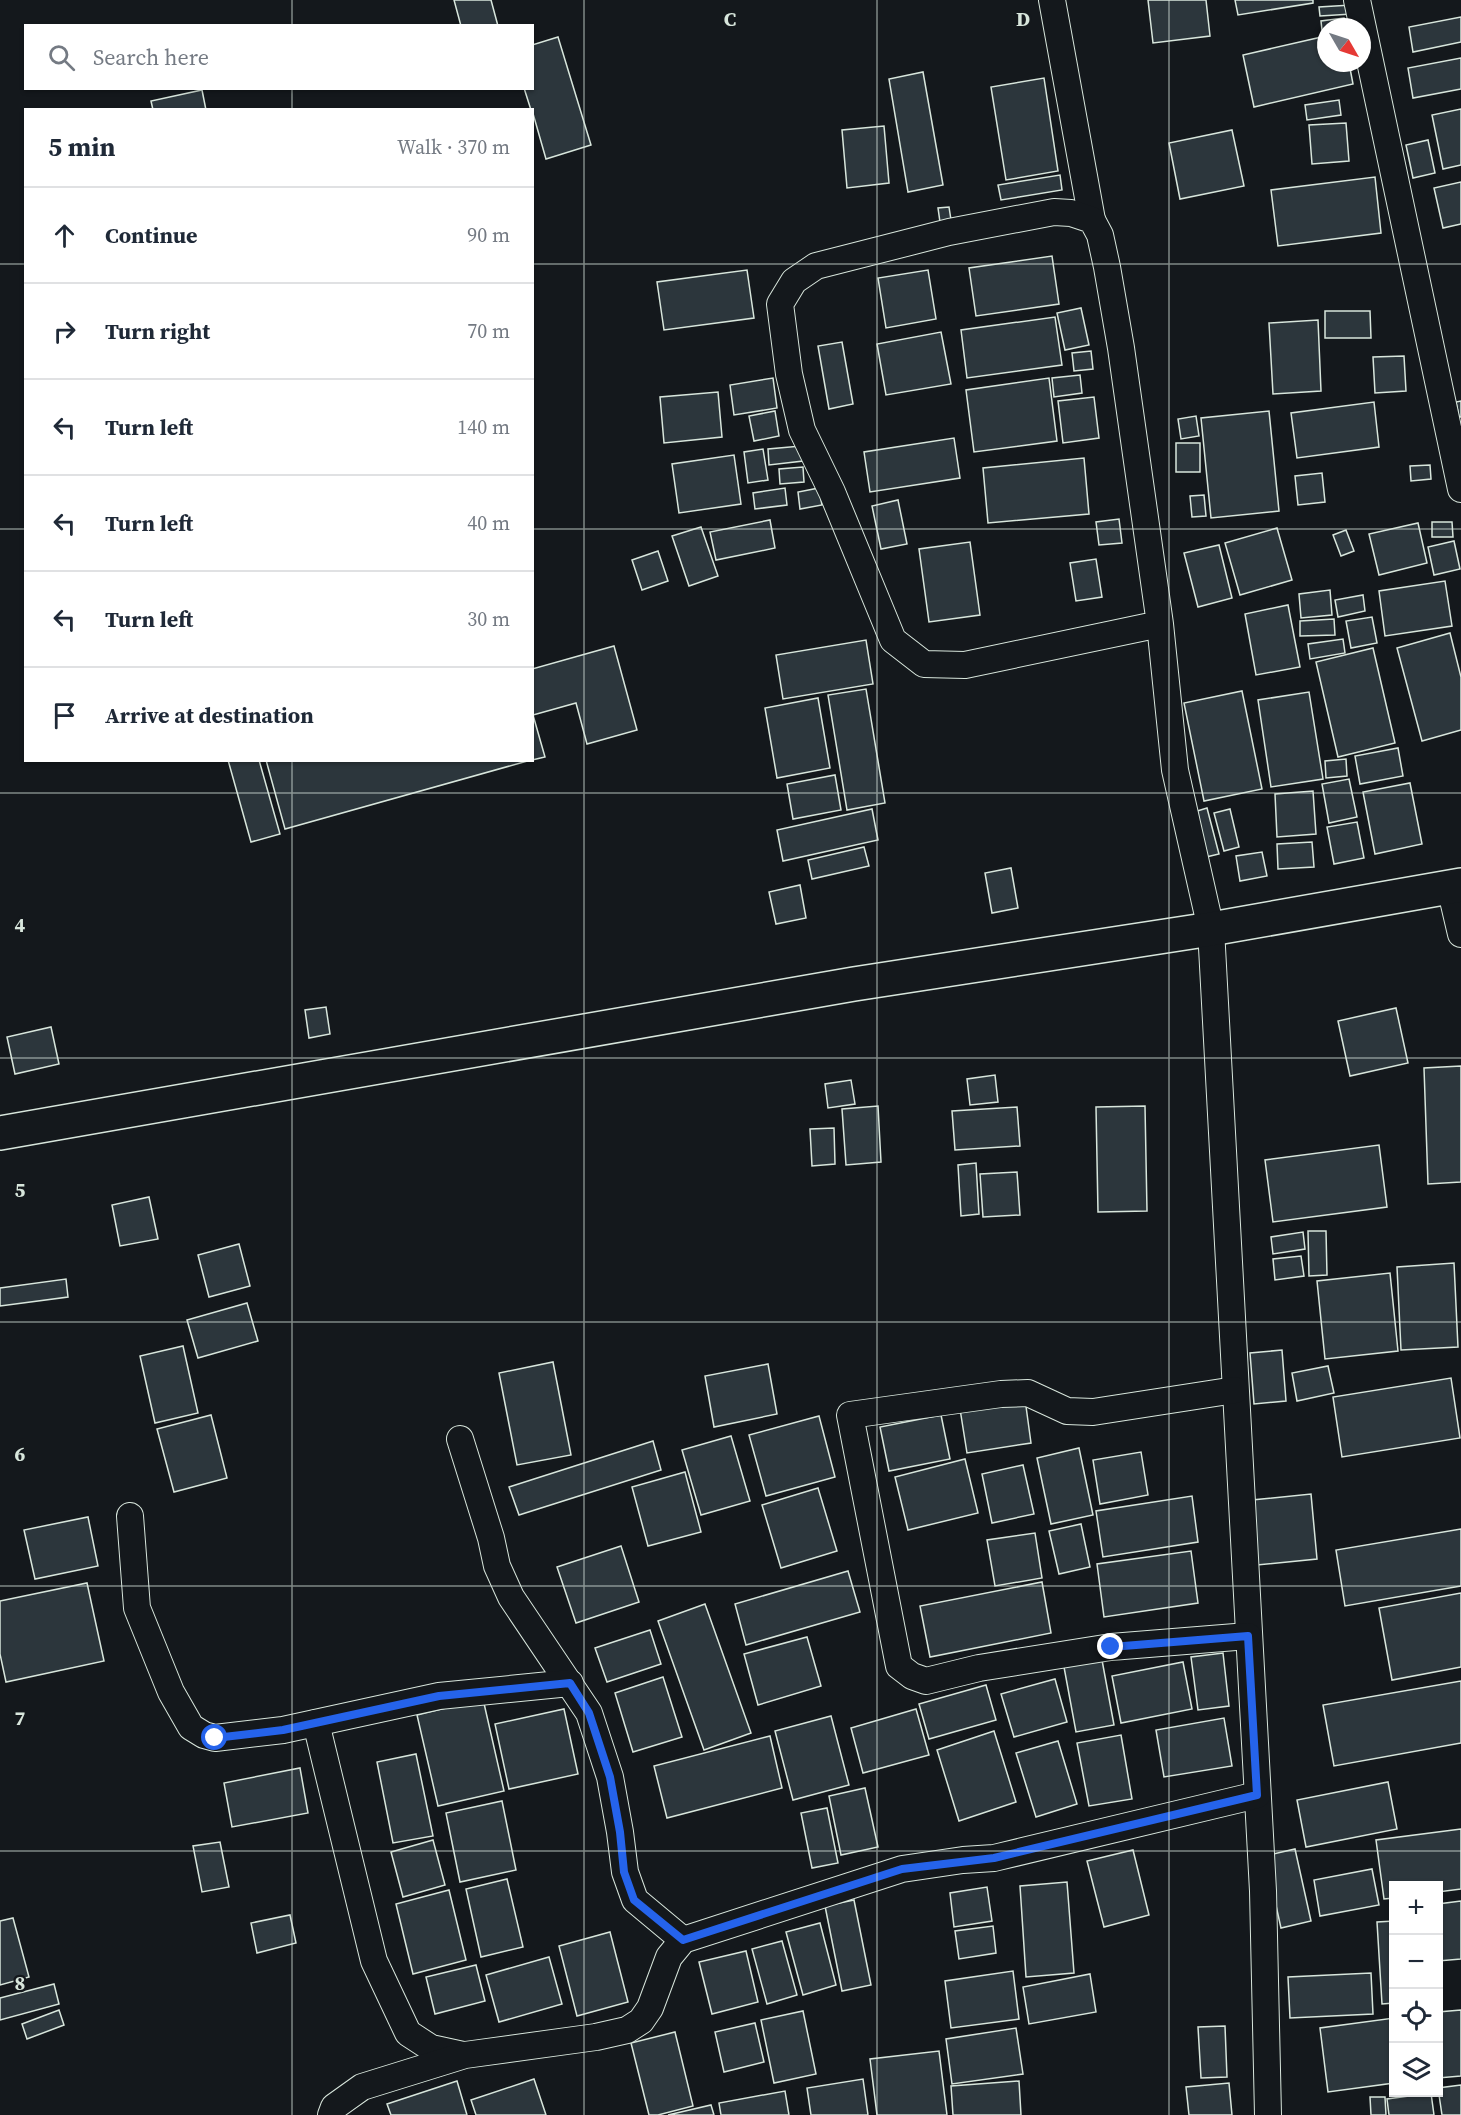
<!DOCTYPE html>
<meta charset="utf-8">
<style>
:root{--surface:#fff;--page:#f6f6f7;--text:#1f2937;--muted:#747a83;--line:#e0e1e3}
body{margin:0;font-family:"Source Serif 4",serif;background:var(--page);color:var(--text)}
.controls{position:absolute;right:18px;bottom:18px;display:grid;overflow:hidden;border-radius:0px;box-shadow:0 2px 4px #0004}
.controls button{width:54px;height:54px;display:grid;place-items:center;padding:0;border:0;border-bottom:2px solid var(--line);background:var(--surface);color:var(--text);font:30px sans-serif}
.compass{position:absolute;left:1317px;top:18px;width:54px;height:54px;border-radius:50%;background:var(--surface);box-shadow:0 2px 4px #0004;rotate:129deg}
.stop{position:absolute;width:18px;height:18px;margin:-14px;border:4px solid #2563eb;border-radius:50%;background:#fff}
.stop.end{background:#2563eb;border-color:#fff;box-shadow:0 2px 6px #0008}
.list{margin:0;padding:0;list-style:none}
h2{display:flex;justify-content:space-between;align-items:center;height:78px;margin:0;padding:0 24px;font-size:26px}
h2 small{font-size:20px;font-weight:400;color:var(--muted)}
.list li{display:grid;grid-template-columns:39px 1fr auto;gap:18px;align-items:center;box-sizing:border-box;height:96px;padding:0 24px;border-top:2px solid var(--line)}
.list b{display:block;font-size:22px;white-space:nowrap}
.list em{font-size:20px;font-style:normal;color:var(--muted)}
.icon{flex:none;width:33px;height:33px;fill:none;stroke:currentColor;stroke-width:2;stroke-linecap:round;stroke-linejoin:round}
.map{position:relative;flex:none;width:1461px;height:2115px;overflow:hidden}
.search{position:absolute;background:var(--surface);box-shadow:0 2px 4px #0004;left:24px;top:24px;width:510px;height:66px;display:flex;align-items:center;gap:15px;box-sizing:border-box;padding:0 21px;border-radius:0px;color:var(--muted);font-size:22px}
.panel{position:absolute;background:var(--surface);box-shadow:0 2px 4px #0004;left:24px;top:108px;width:510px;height:654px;border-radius:0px}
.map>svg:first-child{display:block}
.building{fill:#2c363c;stroke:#d8e6dc;stroke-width:1.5}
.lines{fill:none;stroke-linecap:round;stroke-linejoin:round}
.street-casing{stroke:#d8e6dc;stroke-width:28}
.primary-casing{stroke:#d8e6dc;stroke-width:36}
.street{stroke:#14181c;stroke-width:26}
.primary{stroke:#14181c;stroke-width:33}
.route{stroke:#2563eb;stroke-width:8}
.grid{fill:none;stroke:#d8e6dc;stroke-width:1.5;stroke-opacity:0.55}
.grid-label{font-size:20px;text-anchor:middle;font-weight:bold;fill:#d8e6dc;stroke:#14181c;stroke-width:4.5;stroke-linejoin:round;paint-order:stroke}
</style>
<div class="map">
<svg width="1461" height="2115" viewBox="0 0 1461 2115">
<rect width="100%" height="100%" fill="#14181c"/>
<g class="building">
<path d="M454,0H491L498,26H461Z"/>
<path d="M1148,0H1206L1210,36L1153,43Z"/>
<path d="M1235,0H1313V3L1238,15Z"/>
<path d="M1351,5L1352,14L1320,16L1319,7Z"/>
<path d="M1461,17V42L1413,52L1409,27Z"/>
<path d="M1344,18L1345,27H1326V29L1322,30L1321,21Z"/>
<path d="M1326,36V63H1349L1353,84L1254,107L1243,55Z"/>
<path d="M558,37L591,145L546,159L532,110H531L524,88H532V45Z"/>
<path d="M1461,58V89L1413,98L1408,68Z"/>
<path d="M923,72L943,185L908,192L889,79Z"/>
<path d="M1044,78L1058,171L1006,180L991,87Z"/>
<path d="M202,90L206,110H153L151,101Z"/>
<path d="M1339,100L1341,115L1307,120L1305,105Z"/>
<path d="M1461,109V165L1443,169L1432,115Z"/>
<path d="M1346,123L1349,161L1312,164L1309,125Z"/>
<path d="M884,126L889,183L847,188L842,130Z"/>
<path d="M1232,130L1244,186L1180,199L1169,143Z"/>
<path d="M1428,140L1435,173L1413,178L1406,145Z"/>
<path d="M1060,175L1062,190L1001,200L998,185Z"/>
<path d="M1375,177L1381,233L1278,246L1271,190Z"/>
<path d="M1461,182V224L1443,228L1434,188Z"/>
<path d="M949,207L951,220L940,222L938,208Z"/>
<path d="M1052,256L1059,304L976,316L969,268Z"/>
<path d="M747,270L754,318L664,330L657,282Z"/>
<path d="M928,270L936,319L886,328L878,278Z"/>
<path d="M1081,308L1089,345L1065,350L1057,313Z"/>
<path d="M1325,311H1370L1371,338H1325Z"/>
<path d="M1055,317L1062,365L967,378L961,330Z"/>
<path d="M1318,320L1321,391L1273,394L1269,323Z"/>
<path d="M941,332L951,384L886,395L877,344Z"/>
<path d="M842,342L853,404L829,409L818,346Z"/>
<path d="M1091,351L1093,369L1074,371L1072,353Z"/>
<path d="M1404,356L1406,391L1375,393L1373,357Z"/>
<path d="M1080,375L1082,393L1054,397L1052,378Z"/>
<path d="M773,378L777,408L734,415L730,385Z"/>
<path d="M1049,378L1057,441L974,452L966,390Z"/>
<path d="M718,392L722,437L664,443L660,397Z"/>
<path d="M1094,397L1099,438L1063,443L1058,401Z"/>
<path d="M1461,401V417H1459L1456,402Z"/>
<path d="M1374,402L1379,447L1297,458L1291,413Z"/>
<path d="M775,411L779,436L754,441L749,416Z"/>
<path d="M1269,411L1279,511L1211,518L1201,418Z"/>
<path d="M1196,416L1199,436L1181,439L1178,419Z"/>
<path d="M954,438L960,478L870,492L864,452Z"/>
<rect x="1176" y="443" width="24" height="29"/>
<path d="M801,446L803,461L769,465L768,449Z"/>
<path d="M763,449L768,480L748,483L744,452Z"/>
<path d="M734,455L741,504L679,513L672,464Z"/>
<path d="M1084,458L1089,514L988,523L983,468Z"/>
<path d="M1430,465L1431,479L1411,481L1410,466Z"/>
<path d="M803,467L804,482L780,484L779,469Z"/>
<path d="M1322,473L1325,502L1298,505L1295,476Z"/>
<path d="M785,488L787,505L755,509L753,493Z"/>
<path d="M819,488L822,505L800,509L798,492Z"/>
<path d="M1204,495L1206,516L1192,517L1190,496Z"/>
<path d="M898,500L907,544L881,549L872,506Z"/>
<path d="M1119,519L1122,543L1099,545L1096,522Z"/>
<path d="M770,520L775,548L716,560L710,532Z"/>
<path d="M1432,522H1452L1453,537H1432Z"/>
<path d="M1418,523L1427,563L1379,575L1369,534Z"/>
<path d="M701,527L718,576L689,586L672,536Z"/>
<path d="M1277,528L1292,580L1240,595L1225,543Z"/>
<path d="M1346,530L1354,551L1341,556L1333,535Z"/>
<path d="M1454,541L1460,569L1434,575L1428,547Z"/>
<path d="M970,542L980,615L929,622L919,549Z"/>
<path d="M1219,545L1232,598L1198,607L1184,553Z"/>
<path d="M658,551L668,581L642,590L632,560Z"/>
<path d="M1096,559L1102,597L1076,601L1070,563Z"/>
<path d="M1445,581L1452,626L1385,636L1379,591Z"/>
<path d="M1330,590L1332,615L1301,618L1299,594Z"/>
<path d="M1363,595L1365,611L1338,617L1335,600Z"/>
<path d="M1288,605L1300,667L1256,675L1245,614Z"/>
<path d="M1372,617L1377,643L1351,648L1346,621Z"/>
<path d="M1334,619L1335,635L1300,636V621Z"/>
<path d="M1450,633L1461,677V730L1422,741L1397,648Z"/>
<path d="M1343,639L1345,653L1310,659L1308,644Z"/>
<path d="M866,640L873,684L783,699L776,655Z"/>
<path d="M614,646L637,730L587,744L576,703L533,715L545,757L532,760V669Z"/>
<path d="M1373,648L1395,743L1338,757L1316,662Z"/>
<path d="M866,689L885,803L847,810L828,695Z"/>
<path d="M1242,691L1262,789L1204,801L1184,703Z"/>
<path d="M1309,692L1323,779L1271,787L1258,700Z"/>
<path d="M818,698L830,768L777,778L765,708Z"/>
<path d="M1398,748L1403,776L1360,784L1355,756Z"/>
<path d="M1346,759L1347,776L1326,778L1325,761Z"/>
<path d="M228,760H259L280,834L251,842Z"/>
<path d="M266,760H531L285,829Z"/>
<path d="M835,775L841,810L793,819L787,784Z"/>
<path d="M1349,779L1357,817L1329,823L1322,784Z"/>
<path d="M1410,783L1422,844L1375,854L1363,792Z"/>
<path d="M1313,791L1316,834L1277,837L1275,794Z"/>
<path d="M1207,808L1219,854L1206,857L1194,812Z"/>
<path d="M872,809L878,840L783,861L777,830Z"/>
<path d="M1230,809L1239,847L1224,851L1214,813Z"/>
<path d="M1357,822L1364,858L1334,864L1327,827Z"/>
<path d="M1312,842L1314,867L1278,869L1277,844Z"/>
<path d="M864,847L869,866L812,879L808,860Z"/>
<path d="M1262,852L1267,876L1240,881L1236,856Z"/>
<path d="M1011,868L1018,908L992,913L985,873Z"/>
<path d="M800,885L806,918L776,924L769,892Z"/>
<path d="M326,1007L330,1034L309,1038L305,1010Z"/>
<path d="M1396,1008L1408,1063L1350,1076L1338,1021Z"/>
<path d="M51,1027L59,1064L15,1074L7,1037Z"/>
<path d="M1461,1066V1182L1428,1184L1424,1068Z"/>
<path d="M995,1075L998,1102L970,1105L967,1079Z"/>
<path d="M851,1080L855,1104L828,1108L825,1084Z"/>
<path d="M878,1106L881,1162L846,1165L842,1109Z"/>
<path d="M1145,1106L1147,1211L1098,1212L1096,1107Z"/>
<path d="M1017,1107L1020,1146L955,1150L952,1111Z"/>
<path d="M834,1128L835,1164L812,1166L810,1129Z"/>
<path d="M1379,1145L1387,1207L1273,1222L1265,1160Z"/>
<path d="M976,1163L979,1214L961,1216L958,1165Z"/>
<path d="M1017,1172L1020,1215L983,1217L980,1174Z"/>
<path d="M149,1197L158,1239L120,1246L112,1205Z"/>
<path d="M1308,1231H1326L1327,1275L1309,1276Z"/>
<path d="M1303,1232L1305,1249L1273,1254L1271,1237Z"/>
<path d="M239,1244L250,1286L209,1297L198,1255Z"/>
<path d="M1301,1256L1304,1276L1275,1280L1273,1259Z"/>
<path d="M1454,1263L1458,1347L1401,1350L1397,1267Z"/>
<path d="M1390,1273L1398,1351L1325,1359L1317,1281Z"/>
<path d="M66,1279L68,1297L0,1306V1288Z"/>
<path d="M247,1303L258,1341L198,1358L187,1320Z"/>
<path d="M183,1346L198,1413L155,1423L140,1356Z"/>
<path d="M1282,1350L1286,1401L1254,1404L1250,1353Z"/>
<path d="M553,1362L571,1455L517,1465L499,1373Z"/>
<path d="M768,1364L777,1414L714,1427L705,1376Z"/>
<path d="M1328,1366L1334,1393L1297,1401L1292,1373Z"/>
<path d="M1451,1378L1460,1438L1342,1457L1333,1397Z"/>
<path d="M1025,1399L1031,1443L967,1453L960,1409Z"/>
<path d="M211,1415L227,1478L174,1492L157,1429Z"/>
<path d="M941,1415L950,1459L889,1471L880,1427Z"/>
<path d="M819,1416L835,1477L766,1496L749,1435Z"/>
<path d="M731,1436L750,1501L701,1515L682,1450Z"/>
<path d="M653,1441L661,1470L519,1515L509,1487Z"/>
<path d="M1079,1448L1093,1515L1051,1524L1037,1458Z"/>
<path d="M1141,1452L1148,1495L1100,1504L1093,1460Z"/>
<path d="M965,1459L978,1513L908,1530L895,1477Z"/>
<path d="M1023,1465L1034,1514L992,1523L982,1474Z"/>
<path d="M685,1472L701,1532L648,1546L632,1487Z"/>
<path d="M818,1488L837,1551L781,1568L762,1505Z"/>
<path d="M1311,1494L1317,1559L1257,1565L1252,1500Z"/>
<path d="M1192,1496L1198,1542L1103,1557L1096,1511Z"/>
<path d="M88,1517L98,1566L35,1579L24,1530Z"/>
<path d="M1081,1524L1090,1567L1059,1574L1049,1531Z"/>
<path d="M1461,1529V1586L1345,1606L1336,1550Z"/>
<path d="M1035,1533L1042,1578L995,1586L987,1540Z"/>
<path d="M621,1546L639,1602L576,1623L557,1567Z"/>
<path d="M1191,1551L1198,1603L1104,1617L1097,1564Z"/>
<path d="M848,1571L860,1612L746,1645L735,1604Z"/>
<path d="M1042,1582L1051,1633L930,1657L920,1606Z"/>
<path d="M87,1583L104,1661L6,1682L0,1654V1601Z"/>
<path d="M1461,1593V1667L1392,1680L1379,1608Z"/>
<path d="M705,1604L751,1733L704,1750L658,1621Z"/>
<path d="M650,1630L661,1664L607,1682L595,1648Z"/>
<path d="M807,1637L821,1686L758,1705L744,1654Z"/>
<path d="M1223,1653L1229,1706L1198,1710L1191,1657Z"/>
<path d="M1102,1660L1114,1725L1076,1732L1064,1667Z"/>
<path d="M1183,1662L1192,1709L1121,1723L1112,1676Z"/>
<path d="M663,1677L682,1737L633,1752L615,1693Z"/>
<path d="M1055,1679L1067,1722L1014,1737L1001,1694Z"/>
<path d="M1461,1681V1743L1334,1766L1323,1705Z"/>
<path d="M986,1685L996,1720L929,1739L919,1704Z"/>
<path d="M483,1699L504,1791L438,1806L417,1715Z"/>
<path d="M564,1709L578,1774L509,1789L495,1724Z"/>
<path d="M916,1709L929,1755L863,1773L851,1728Z"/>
<path d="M831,1716L849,1785L793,1800L775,1731Z"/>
<path d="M1224,1718L1232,1766L1164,1777L1156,1730Z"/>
<path d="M994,1731L1016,1802L959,1821L937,1750Z"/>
<path d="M1121,1735L1132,1799L1089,1806L1077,1743Z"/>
<path d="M770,1736L782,1788L667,1818L654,1766Z"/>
<path d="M1058,1741L1077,1804L1036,1817L1016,1753Z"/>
<path d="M416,1754L433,1836L393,1843L377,1762Z"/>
<path d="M300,1768L308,1813L232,1827L224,1783Z"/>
<path d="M1388,1782L1397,1829L1306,1847L1297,1800Z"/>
<path d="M865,1788L878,1847L841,1855L829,1796Z"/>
<path d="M502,1801L516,1870L460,1882L446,1813Z"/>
<path d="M827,1808L838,1863L812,1868L801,1813Z"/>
<path d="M1461,1829V1889L1438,1892V1886H1394V1898L1384,1899L1376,1840Z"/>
<path d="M433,1840L445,1885L403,1897L391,1852Z"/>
<path d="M220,1842L229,1887L202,1892L193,1846Z"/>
<path d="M1295,1849L1311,1921L1281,1928L1265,1856Z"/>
<path d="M1133,1850L1149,1915L1104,1927L1087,1861Z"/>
<path d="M1372,1869L1379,1905L1320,1916L1314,1880Z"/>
<path d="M507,1879L523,1947L481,1957L466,1889Z"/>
<path d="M1067,1882L1074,1973L1026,1977L1020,1886Z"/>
<path d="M987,1887L992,1921L954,1927L950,1893Z"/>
<path d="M449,1890L466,1960L413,1974L396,1904Z"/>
<path d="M854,1900L871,1985L842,1991L825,1906Z"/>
<path d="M1461,1901V1959L1438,1961V1904Z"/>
<path d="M290,1915L296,1943L257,1953L251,1923Z"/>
<path d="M13,1918L29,1977L0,1985V1921Z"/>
<path d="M1394,1921V2003L1382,2004L1377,1922Z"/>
<path d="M820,1923L836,1985L803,1995L786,1932Z"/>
<path d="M993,1926L996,1953L959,1959L955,1931Z"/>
<path d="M610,1932L628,2002L577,2016L559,1946Z"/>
<path d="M782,1941L797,1995L767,2004L752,1949Z"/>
<path d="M746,1951L758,2002L712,2014L699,1962Z"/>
<path d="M549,1957L562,2004L499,2022L486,1975Z"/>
<path d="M476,1965L485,2001L435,2014L426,1977Z"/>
<path d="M1013,1971L1019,2019L951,2028L945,1981Z"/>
<path d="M1371,1973L1373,2014L1290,2018L1288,1977Z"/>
<path d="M1090,1974L1096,2012L1029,2024L1023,1987Z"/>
<path d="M54,1984L59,2004L0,2020V1998Z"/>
<path d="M59,2010L64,2025L27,2039L22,2024Z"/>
<path d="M1461,2010V2076L1438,2078V2012Z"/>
<path d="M803,2011L816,2074L774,2083L761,2020Z"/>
<path d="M1394,2018V2083L1328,2092L1320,2028Z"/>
<path d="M755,2023L764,2062L724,2072L715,2032Z"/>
<path d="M1225,2026L1227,2077L1201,2078L1198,2027Z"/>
<path d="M1016,2028L1023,2074L952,2084L946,2039Z"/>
<path d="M675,2032L693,2106L658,2115H649L631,2043Z"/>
<path d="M939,2051L947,2115H877L870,2059Z"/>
<path d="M534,2079L546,2115H476L471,2100Z"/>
<path d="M863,2079L868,2115H811L807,2088Z"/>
<path d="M457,2081L467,2115H391L387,2104Z"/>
<path d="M1019,2081L1021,2115H953L951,2086Z"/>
<path d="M1229,2083L1232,2115H1189L1186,2087Z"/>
<path d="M1461,2085V2115H1442L1438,2088Z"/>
<path d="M785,2091L789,2115H721L719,2103Z"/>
<path d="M1431,2093L1434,2115H1389L1387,2099Z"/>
<path d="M1370,2097H1385L1386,2115H1371Z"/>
<path d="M711,2105L714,2115H668Z"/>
</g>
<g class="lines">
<defs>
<g id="street">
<path d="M1052,0L1092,220"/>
<path d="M1357,0L1461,489"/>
<path d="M1160,624L965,665L924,664L893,640L832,492L802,430L789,374L780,304L794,281L816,266L949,232L1054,212L1071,213L1092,220L1100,235L1107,267L1121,348L1160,624L1175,770L1211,929L1263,1891L1268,2115"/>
<path d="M1450,887L1461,934"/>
<path d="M1235,1390L1093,1412L1067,1411L1028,1393L1001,1394L850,1415L899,1666L912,1676L926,1681L979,1668L1111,1647L1248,1636"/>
<path d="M460,1439L491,1538L497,1566L511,1597L589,1713L610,1777L620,1832L625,1872L635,1900L683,1940"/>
<path d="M130,1516L137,1608L171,1692L191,1727L204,1735L215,1738L283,1730L439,1696L570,1683"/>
<path d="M316,1723L374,1961L408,2033L431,2048L463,2055"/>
<path d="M331,2115L334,2107L362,2087L465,2055L596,2037L627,2030L641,2021L650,2008L669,1957L683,1940L902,1869L963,1860L994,1858L1257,1795"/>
</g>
<path id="primary" d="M0,1133L854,984L1211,929L1461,885"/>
</defs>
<use href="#street" class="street-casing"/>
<use href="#primary" class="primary-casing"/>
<use href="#street" class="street"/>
<use href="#primary" class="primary"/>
</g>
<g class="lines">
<path class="route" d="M215,1738L283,1730L439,1696L570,1683L589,1713L610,1777L620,1832L624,1872L634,1900L683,1940L902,1869L994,1858L1257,1795L1248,1636L1111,1647"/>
</g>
<path class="grid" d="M292,0V26M584,0V2115M877,0V2115M1169,0V2115M292,88V110M0,264H26M532,264H1461M0,529H26M532,529H1461M292,760V2115M0,793H1461M0,1058H1461M0,1322H1461M0,1586H1461M0,1851H1461"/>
<g class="grid-label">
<text x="730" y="26">C</text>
<text x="1023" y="26">D</text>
<text x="20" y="932">4</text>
<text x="20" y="1197">5</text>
<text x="20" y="1461">6</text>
<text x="20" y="1725">7</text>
<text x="20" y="1990">8</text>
</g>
</svg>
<div class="controls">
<button>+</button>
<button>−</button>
<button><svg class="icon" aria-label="locate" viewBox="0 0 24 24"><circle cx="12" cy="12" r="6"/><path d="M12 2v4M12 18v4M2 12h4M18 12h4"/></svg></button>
<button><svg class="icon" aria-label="layers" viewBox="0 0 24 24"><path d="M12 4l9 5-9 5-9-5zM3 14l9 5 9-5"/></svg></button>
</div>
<svg class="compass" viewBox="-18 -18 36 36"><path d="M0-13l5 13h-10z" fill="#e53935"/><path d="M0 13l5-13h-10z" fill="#747a83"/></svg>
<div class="stop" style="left:215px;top:1738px"></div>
<div class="stop end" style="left:1111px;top:1647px"></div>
<div class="search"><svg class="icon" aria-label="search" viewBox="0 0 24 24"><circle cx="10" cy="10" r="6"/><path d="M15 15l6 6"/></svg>Search here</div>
<section class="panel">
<h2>5 min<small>Walk · 370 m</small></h2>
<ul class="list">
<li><svg class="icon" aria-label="ahead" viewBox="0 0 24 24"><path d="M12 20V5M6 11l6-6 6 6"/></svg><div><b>Continue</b></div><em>90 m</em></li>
<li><svg class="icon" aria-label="right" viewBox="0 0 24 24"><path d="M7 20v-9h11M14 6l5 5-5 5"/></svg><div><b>Turn right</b></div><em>70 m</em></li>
<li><svg class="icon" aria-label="left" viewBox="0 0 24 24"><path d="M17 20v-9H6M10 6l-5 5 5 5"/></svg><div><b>Turn left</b></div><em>140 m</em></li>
<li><svg class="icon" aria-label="left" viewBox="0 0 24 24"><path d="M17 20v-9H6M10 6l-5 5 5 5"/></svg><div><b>Turn left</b></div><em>40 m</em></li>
<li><svg class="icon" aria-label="left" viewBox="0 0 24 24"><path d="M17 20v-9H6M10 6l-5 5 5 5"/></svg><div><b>Turn left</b></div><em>30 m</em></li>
<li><svg class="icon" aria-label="arrive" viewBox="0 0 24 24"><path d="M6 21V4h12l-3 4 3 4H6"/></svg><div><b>Arrive at destination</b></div></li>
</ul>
</section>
</div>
